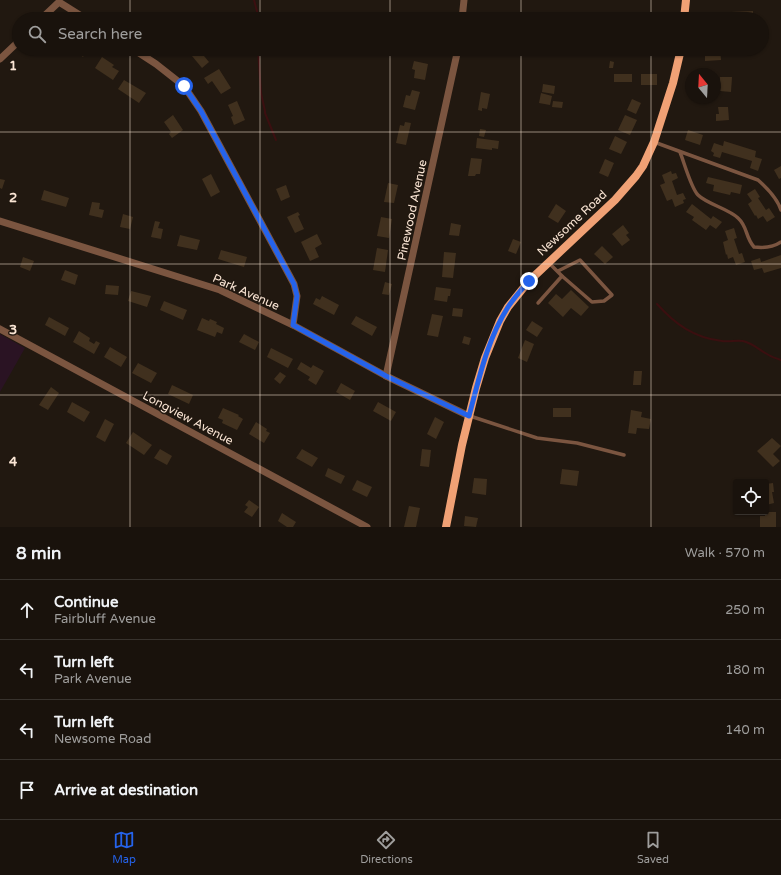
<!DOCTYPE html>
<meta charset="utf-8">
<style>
:root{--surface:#19120c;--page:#221b15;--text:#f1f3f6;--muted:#9f9e9d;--line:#37322d;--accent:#2563eb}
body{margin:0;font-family:"Varela Round",sans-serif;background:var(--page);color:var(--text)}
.controls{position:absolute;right:12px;bottom:12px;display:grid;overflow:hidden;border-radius:4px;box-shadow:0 1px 3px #0004}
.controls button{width:36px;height:36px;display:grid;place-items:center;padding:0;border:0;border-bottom:1px solid var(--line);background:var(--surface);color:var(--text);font:20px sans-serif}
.compass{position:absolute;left:685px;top:68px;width:36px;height:36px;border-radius:50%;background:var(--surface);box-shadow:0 1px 3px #0004;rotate:342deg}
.stop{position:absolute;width:12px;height:12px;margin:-9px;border:3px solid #2563eb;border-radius:50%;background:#fff}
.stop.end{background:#2563eb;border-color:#fff;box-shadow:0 1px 4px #0008}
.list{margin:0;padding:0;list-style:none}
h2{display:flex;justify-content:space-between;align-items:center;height:52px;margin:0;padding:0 16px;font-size:17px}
h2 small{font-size:13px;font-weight:400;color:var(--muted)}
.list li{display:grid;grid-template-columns:26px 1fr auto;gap:12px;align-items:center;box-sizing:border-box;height:60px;padding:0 16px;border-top:1px solid var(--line)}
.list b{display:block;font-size:15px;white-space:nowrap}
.list p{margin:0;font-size:13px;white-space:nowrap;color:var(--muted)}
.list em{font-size:13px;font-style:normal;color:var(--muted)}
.icon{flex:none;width:22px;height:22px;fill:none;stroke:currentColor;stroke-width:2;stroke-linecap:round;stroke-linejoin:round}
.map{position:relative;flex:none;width:781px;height:527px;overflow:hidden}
.search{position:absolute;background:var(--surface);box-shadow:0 1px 3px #0004;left:12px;right:12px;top:12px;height:44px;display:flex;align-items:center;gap:10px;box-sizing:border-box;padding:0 14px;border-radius:22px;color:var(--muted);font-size:15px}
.sheet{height:292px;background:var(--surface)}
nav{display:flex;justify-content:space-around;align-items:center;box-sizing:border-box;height:56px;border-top:1px solid var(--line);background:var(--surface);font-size:11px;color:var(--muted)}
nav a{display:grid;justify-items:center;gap:2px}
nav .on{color:var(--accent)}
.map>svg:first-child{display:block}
.park{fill:#2a1323}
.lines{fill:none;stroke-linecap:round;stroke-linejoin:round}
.stream{stroke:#3b0f10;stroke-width:2}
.building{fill:#40301e}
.lane{stroke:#7b5540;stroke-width:3.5}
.street{stroke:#7b5540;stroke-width:7}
.secondary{stroke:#f0a175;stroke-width:8}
.route{stroke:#2563eb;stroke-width:5}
.grid{fill:none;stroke:#fae5d4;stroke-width:1;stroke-opacity:0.55}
.labels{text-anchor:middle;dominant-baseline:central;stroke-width:3;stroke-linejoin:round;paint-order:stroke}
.street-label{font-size:12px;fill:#fae5d4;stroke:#211810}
.grid-label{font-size:13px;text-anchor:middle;font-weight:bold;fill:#fae5d4;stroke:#211810;stroke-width:3;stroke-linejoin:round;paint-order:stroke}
</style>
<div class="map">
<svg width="781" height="527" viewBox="0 0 781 527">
<rect width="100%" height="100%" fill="#211810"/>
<path class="park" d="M0,334L25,348L0,392Z"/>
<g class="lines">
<g class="stream">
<path d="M254,0L259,19"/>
<path d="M258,49L261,93L265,111V113L276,140"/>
<path d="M657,304C675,324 694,338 722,341C729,342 736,340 743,341C754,344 758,349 767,354C771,357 776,358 781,360"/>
</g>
</g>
<g class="building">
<path d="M753,11V19H731V12Z"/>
<path d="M493,13H504L503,19H493Z"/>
<path d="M76,49H88L83,57L75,51Z"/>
<path d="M705,49H720L721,60L705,61Z"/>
<path d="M199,50L209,62L202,68L192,56Z"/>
<path d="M102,57L114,65L112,67L119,71L113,80L95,68Z"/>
<path d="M414,61L428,64L425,80L414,78L415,70L412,69Z"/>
<path d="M610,61L614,62L613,68H609Z"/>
<path d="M219,69L231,88L221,94L212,81L208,84L204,78Z"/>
<rect x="614" y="74" width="18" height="8"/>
<rect x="641" y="74" width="16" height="11"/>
<path d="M720,77H732L731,92L720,91Z"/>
<path d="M124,80L146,93L139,103L118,89Z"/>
<path d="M543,84L555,86L554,94L542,92Z"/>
<path d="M412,90L420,92L415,110L403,107L406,95L410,96Z"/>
<path d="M481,92L490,94L487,109L482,108V111L478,110Z"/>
<path d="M541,93L552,96L550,105L539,103Z"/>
<path d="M632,99L641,103L636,114L627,110Z"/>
<path d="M237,101L245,120L234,125L231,117L233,116L228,105Z"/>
<path d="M553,101L563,102L562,108L552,107Z"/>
<path d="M718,107H728L729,120L716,121V114H719Z"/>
<path d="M173,115L183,130L172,138L169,134L171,132L164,122Z"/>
<path d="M625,115L637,120L630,135L618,130Z"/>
<path d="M405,122L411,123L406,145L396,143L400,125L404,126Z"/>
<path d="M480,129L486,130L484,137L479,136Z"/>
<path d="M688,130L703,135L700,145L685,140Z"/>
<path d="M615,136L627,142L621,154L609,149Z"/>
<path d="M477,138L499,141L498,149L492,148V150L476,148Z"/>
<path d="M724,141L756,151L755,157L762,159L758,171L750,168L752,161L722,152L720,158L713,156L714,153L711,151L714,143L723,146Z"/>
<path d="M471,158L482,159L480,174H476L475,176H468Z"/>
<path d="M605,159L614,163L608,177L599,173Z"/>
<path d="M781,166V178L779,179L774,170Z"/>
<path d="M671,171L672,174L676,173L678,178L672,181L677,195L683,193L686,199L683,200L684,203L675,207L672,199L667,201L660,185L665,183L662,175Z"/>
<path d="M211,174L220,192L211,197L202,179Z"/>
<path d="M708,177L742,185L740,194L731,192L730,195L713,191L714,185L706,183Z"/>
<path d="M0,179L5,180L2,189L0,188Z"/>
<path d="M388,183L398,185L394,203L384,202Z"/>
<path d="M286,185L290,197L281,201L276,189Z"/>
<path d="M755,189L760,197L758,198L766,210L769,208L775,217L767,222L763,216L758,219L756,215L755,216L748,204L752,201L747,194Z"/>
<path d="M44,190L69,198L66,207L41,200Z"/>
<path d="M92,202L100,203L99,209L104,210L102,218L89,215Z"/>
<path d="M556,204L566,211L558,223L548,217Z"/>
<path d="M692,204L711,219L713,216L722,222L716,229L710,225L706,230L692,220L694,217L686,212Z"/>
<path d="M298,212L300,215L298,216L304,229L295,233L287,217Z"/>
<path d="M123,214L133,217L130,229L120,227Z"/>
<path d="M381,217L392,219L389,238L377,236Z"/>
<path d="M155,221L160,222L158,228L163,229L161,239L151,237Z"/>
<path d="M451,223L461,225L459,236L449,235Z"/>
<path d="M623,225L629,233L626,235L630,240L622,246L612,234Z"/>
<path d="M734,228L737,238L734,239L739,254L742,253L745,262L736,265L733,257L728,259L727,254L726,255L723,242L728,240L725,231Z"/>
<path d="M317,234L322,244L315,248L319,257L310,261L301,242Z"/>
<path d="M180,235L200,240L197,250L177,246Z"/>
<path d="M513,239L521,242L516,254L508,251Z"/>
<path d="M602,246L613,257L605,264L594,254Z"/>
<path d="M377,248L388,250L385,272L373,270Z"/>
<path d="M221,250L247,257L244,267L218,259Z"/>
<path d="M444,252L456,253L453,278L442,277Z"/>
<path d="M781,255V268L764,273L762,268L754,270L751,261L760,258L761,262Z"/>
<path d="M23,257L34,261L30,271L20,267Z"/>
<path d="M65,270L78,275L75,285L61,280Z"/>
<path d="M385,282L392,284L389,295L382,294Z"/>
<path d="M106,285L119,286L118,295L105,294Z"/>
<path d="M436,287L451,289L450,296H448L447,302L434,300Z"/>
<path d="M571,290L589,307L581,316L571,308L563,317L548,303L556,294L562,299Z"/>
<path d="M131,291L151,296L147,307L128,301Z"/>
<path d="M322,296L339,305L334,315L313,304L316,298L320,300Z"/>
<path d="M164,301L187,310L183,320L160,310Z"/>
<path d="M453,308L463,309L462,317L452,316Z"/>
<path d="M432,314L443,316L438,337L427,335Z"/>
<path d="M356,316L377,327L372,336L351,324Z"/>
<path d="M49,317L69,328L65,336L45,325Z"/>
<path d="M202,318L209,321L210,319L217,322L216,324L224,328L222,334L217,332L215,337L197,330Z"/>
<path d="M532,321L543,328L537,337L526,330Z"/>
<path d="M79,331L90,338L89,341L94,344L96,341L100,343L94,354L73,342Z"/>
<path d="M244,334L259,342L255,350L239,342Z"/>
<path d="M464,336L471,338L469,345L462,343Z"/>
<path d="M525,340L534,344L527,362L518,358Z"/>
<path d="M110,347L127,357L121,367L104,357Z"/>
<path d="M271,348L293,359L288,368L267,357Z"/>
<path d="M301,362L311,368L313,365L324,371L316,385L308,380L310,377L297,369Z"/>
<path d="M138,363L157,373L151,383L132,373Z"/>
<path d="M634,371H642L641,385H633Z"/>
<path d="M280,372L286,376L280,384L274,379Z"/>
<path d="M341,383L355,391L350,400L336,392Z"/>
<path d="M172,385L193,395L189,404L168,394Z"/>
<path d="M51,387L59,393L48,410L39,405Z"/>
<path d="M72,402L90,412L84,422L67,412Z"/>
<path d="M378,402L396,412L391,421L373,411Z"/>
<path d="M223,408L239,415L238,416L243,419L237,430L222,423L223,420L218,418Z"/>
<rect x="553" y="408" width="18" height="9"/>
<path d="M631,410L642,412L641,417L651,419L649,429L637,428L636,434L628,433Z"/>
<path d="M435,417L444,422L436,439L427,434Z"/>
<path d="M105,419L114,424L105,442L96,437Z"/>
<path d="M256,422L267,429L266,431L270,433L264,443L249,434Z"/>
<path d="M133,432L152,445L144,455L126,443Z"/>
<path d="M772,438L781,446L773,454L780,461L773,467L757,451Z"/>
<path d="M160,449L172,456L167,465L154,458Z"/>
<path d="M302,449L318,458L312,467L296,458Z"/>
<path d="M422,449L431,450L429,467L420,466Z"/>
<path d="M328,468L345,476L341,484L325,476Z"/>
<path d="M562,469L579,471L577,486L560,484Z"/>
<path d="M474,478L487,479L486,495L472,493Z"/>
<path d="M357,480L372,487L367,497L352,490Z"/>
<path d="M773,483L774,492H772L774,503L766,505V484Z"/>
<path d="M249,500L259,507L252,517L244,512L248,507L245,505Z"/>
<path d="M409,506L420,508L416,527H404Z"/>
<path d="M765,512H776V527H760V516H765Z"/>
<path d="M282,513L296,522L293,527H287L278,521Z"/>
<path d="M465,516L478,518L476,527L464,526Z"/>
</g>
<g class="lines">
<g class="lane">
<path d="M654,142L758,180C767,188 777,198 781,210"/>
<path d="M680,152C684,162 691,188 698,195C707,204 729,209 738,218C748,227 745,237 754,247C763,248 774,247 781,242"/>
<path d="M558,271L580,260L612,295L604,301L592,302L562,276"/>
<path d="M538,303L562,276L549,263"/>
<path d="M470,416L537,438L577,443L624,455"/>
</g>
<g class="street">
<path d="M41,19L59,2L86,19"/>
<path d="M462,19L464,0"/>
<path d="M133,49L156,64L184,86L201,111L294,284L297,296L293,325"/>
<path d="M0,59L19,41"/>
<path d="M0,221L220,290L293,325L386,376L469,416"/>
<path d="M0,329L367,527"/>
<path d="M386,376L458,49"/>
</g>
<g class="secondary">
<path d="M684,19L686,0"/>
<path d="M446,527L462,445L476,388L485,358L500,321L508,307L529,281L615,200L636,176L643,166L654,142L673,83L681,49"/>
</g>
</g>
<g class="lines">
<path class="route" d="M184,86L201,111L294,284L297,296L293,325L386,376L469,416C479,379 487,340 508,307C514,298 522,289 529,281"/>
</g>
<path class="grid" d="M130,0V19M260,0V19M390,0V19M521,0V19M651,0V19M130,49V527M260,49V527M390,49V527M521,49V527M651,49V527M0,132H781M0,264H781M0,395H781"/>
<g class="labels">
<g class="street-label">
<text transform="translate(412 210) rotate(-78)">Pinewood Avenue</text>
<text transform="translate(572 223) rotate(-43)">Newsome Road</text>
<text transform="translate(246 292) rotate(24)">Park Avenue</text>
<text transform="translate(188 418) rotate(28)">Longview Avenue</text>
</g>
</g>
<g class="grid-label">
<text x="13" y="70">1</text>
<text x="13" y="202">2</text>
<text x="13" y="334">3</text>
<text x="13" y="466">4</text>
</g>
</svg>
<div class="controls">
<button><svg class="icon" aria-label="locate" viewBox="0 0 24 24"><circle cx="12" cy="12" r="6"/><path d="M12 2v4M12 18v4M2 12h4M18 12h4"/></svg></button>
</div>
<svg class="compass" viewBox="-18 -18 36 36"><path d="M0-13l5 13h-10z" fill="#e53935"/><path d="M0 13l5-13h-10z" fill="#9f9e9d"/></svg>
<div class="stop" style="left:184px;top:86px"></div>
<div class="stop end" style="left:529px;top:281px"></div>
<div class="search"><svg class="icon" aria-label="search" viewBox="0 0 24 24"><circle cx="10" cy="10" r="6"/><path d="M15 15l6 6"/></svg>Search here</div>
</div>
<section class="sheet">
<h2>8 min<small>Walk · 570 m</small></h2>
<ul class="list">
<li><svg class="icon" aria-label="ahead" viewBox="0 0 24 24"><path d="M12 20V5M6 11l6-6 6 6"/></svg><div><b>Continue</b><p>Fairbluff Avenue</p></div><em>250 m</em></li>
<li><svg class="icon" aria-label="left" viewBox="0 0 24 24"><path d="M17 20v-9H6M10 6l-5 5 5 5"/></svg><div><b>Turn left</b><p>Park Avenue</p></div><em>180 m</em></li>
<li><svg class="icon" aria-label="left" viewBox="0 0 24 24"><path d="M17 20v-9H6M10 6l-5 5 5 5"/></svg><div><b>Turn left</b><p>Newsome Road</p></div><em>140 m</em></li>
<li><svg class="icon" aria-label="arrive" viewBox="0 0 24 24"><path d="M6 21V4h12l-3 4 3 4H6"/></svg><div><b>Arrive at destination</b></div></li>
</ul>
</section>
<nav>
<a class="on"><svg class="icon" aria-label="map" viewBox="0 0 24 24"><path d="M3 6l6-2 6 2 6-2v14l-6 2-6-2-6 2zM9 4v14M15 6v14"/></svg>Map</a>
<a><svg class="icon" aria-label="directions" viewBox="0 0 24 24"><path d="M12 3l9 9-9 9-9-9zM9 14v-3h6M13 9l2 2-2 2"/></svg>Directions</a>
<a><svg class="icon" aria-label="saved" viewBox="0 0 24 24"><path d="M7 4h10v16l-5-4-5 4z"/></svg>Saved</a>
</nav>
